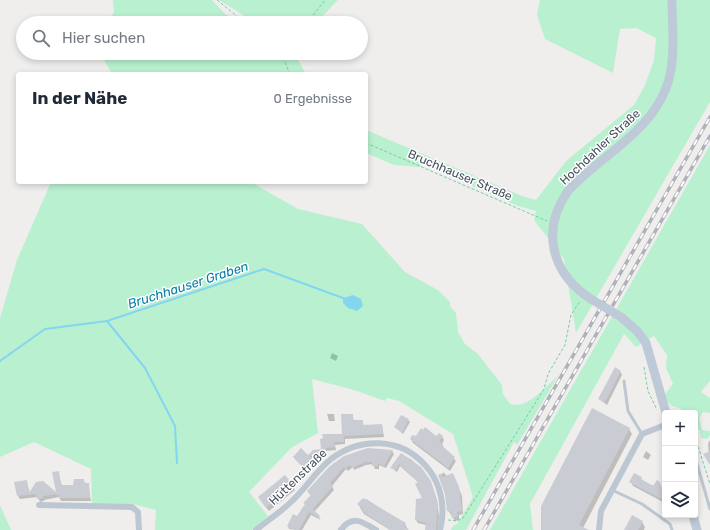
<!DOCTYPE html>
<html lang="de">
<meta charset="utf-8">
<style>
:root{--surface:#fff;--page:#f6f6f7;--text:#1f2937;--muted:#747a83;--line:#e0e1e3}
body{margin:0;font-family:Rubik,sans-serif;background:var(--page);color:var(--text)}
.controls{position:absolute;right:12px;bottom:12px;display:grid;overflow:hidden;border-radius:4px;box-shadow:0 2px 6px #0003}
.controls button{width:36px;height:36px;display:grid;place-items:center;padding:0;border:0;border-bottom:1px solid var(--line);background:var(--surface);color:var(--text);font:20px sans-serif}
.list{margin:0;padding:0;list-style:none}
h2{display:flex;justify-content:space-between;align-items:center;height:52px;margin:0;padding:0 16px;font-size:17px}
h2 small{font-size:13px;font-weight:400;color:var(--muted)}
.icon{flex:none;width:22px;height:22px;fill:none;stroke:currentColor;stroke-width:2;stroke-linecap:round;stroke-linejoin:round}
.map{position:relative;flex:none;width:710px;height:530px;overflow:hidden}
.search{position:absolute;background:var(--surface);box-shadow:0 2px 6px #0003;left:16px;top:16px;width:352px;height:44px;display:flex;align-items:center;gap:10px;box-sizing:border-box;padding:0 14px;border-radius:22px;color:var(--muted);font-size:15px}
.panel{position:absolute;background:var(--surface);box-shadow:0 2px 6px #0003;left:16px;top:72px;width:352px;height:112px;border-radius:4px}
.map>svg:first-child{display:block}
.green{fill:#b9f1d0}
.water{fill:#84d6f0}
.shadow{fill:#0003}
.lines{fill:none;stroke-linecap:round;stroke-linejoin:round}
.stream{stroke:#84d6f0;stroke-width:2}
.building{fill:#caccd3}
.path{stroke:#6fd0a4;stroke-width:1;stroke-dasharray:3 2;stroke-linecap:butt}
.service{stroke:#bdc7d1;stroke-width:3}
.minor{stroke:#bdc7d1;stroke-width:6}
.secondary{stroke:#bfcad8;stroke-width:9}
.rail-casing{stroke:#afb2b8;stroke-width:3.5}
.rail{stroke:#fff;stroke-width:2;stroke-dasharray:6;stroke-linecap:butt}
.secondary-bridge{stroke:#bfcad8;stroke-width:9}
.labels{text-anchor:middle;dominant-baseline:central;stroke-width:3;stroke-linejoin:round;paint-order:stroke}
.street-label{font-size:12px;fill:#45505c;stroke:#fff}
.water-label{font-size:13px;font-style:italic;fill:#067fa6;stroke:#fff}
</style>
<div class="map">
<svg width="710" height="530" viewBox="0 0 710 530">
<rect width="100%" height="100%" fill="#f0eded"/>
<g class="green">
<path d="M113,0H212L225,14L242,23H105L114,13Z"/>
<path d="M219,0H338L316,23H256Z"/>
<path d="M540,0H710V102L576,333L564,259L534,220L536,211L518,206L422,164L419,167L394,165L366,153V130L522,196L536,200L566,161L634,105L645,85L654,60L656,38L636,28L620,29L613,73L545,39L537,15Z"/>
<path d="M100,53H294L306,74H112Z"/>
<path d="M710,145V381L701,392L710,398V413L703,412L699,418L702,430L710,431V435L707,439L701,438L700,430H695V413C689,413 688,412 683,410C672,404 669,409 665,394L673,384L666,368L667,355L654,336L636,347L624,334L530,504L533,530H490Z"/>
<path d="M51,182H251L298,209L362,224L405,272L438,290L450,302V306L456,313L458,332L465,344L478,354L502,385L503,394L510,404C528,409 545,387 558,376L517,445L514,442L466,530H451L453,526L458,523L473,497L453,434L399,401L387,398L385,401L354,390L312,379L318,433L291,448L249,492L268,516L252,530H155L156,510L133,504H92L91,469L34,442L0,457V318L17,260Z"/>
<path d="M0,505L11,530H0Z"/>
</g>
<path class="water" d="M353,295L361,299L363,306L357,311L348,308L343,303V298Z"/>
<g class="shadow">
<path d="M332,353L338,356L336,361L330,358Z"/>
<path d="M620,371L622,375L607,405L599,399Z"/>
<path d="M327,414H334L335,421H329Z"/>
<path d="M352,415L354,421H362L364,426L382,425L384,437L345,439V444L335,445L336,450L326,451L327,456L310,458L316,465L309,473L296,460L294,457L308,456L322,449L343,435Z"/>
<path d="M408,420L410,422L403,434L396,427Z"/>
<path d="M629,429L632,434L583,528L586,530H542Z"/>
<path d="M442,436L444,440L442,444L444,448L456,461L450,471L413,443L411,439Z"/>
<path d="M710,440V464L708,444Z"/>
<path d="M392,451L394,454L386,468L379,465V469H375L373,464L366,465L354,470L353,467L348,471L346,469L332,486L334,490L314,512L321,520L311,515L302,530L289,529L288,526L298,518L311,496L308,492L334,463Z"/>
<path d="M646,451L651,455L648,460L643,457Z"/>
<path d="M401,454L412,460L431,483L437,500L439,516L438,530H426V525L418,523L416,520L424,499L419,483L400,466L397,472L392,468Z"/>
<path d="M58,472L62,486H74L83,480L86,484H88L91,501H61L59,497L44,500V501L40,502L38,497L20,499L18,496L26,481L30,493L43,482L57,495L53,473Z"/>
<path d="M444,473L447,476L454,477L462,496L463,514L459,515V520L455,521L448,510L444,485L439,475Z"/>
<path d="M285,476L295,490L269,511L261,501Z"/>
<path d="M641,478L644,482L662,489L665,503L633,486L631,482Z"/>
<path d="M366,499L405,524L408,530H390L364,514L358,504Z"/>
<path d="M642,522L645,527L644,530H625Z"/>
</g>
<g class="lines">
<g class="stream">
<path d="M107,321L145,368L175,426L177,463"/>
<path d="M0,361L45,329L107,321L264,269L343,298"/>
</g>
</g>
<g class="building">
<path d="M615,367L621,371L605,402L598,399Z"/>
<path d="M592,408L630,428L579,525L589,530H541V506Z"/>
<path d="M341,414H353V420H363V425L382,424L383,434L344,436V442H334L335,447L326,448V454L309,456L316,462L307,471L293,457L301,448L308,455L313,450L321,449L320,439L323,438L322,434H342Z"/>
<path d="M401,415L409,419L402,433L394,427Z"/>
<path d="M425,427L436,436L439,433L443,436L439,441L443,444L441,445L455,457L448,468L410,439L412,435L416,436L421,428L423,430Z"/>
<path d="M368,448L393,450L384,466L378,463V466H372V462H365L352,468L350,465L345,469L344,467L330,483L333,486L313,509L320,516L319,518L309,512L299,530H294L287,526L293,514L297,516L305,504L303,503L311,495L307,491L329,467L344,456Z"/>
<path d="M710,451V465L703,454Z"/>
<path d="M401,453L421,467L431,481L438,504L436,530H425L426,523L415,520L416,499L422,498L415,484L418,482L399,464L396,470L390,468Z"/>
<path d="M59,471L61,485H73L74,479H84V483H89L90,498H59L58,494L43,496V498L37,499L36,494L17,496L14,482L27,480L29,493L36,482L43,481L56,492L52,472Z"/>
<path d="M445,472L440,478L453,473L459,487L462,511L457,512L458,517L452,518L451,512L447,511L445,494L438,475Z"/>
<path d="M634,473L642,477L641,479L653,486L657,480L660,482L665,497L663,500L629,482Z"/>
<path d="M285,475L293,485L266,508L258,497Z"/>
<path d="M363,498L406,523L404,526L409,530H390L362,511L363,509L357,504Z"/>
<path d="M632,515L643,521L638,530H624Z"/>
</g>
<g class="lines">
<g class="path">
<path d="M217,0L238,17L250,23"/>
<path d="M307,23L325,0"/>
<path d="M281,53L290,74"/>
<path d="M366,143L547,221"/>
<path d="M644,367L648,391L657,410"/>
<path d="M695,437L710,484"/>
<path d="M448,520L457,521L463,518L544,389L548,374L565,345L571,315L580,301"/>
</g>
<g class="service">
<path d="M624,381L628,411L642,434"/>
<path d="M695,457L710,509"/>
<path d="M612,490L642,504L670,524L672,530"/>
</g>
<g class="minor">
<path d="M39,505L132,507L138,512L139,530"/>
<path d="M256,530C268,520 281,512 292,501C306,488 316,471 331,459C360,437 400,437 425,465C441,482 446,507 440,530"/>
<path d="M341,530C352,514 363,522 376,530"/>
<path d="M599,530L601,511L642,434L665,425"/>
</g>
<g class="secondary">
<path d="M591,299C552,274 540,231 568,191C604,152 661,128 671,70C675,47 672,23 672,0"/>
<path d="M621,317L637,331L646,343L666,413"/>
<path d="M693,515L697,530"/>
</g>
<defs>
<g id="rail">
<path d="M473,530L710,117"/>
<path d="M484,530L710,136"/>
</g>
</defs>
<use href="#rail" class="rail-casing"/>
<use href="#rail" class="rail"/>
<path class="secondary-bridge" d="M591,299L621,317"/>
</g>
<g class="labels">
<g class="street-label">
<text transform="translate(600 147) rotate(-43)">Hochdahler Straße</text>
<text transform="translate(460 175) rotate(23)">Bruchhauser Straße</text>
<text transform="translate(298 477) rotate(-44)">Hüttenstraße</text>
</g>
<g class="water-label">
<text transform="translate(188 285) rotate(-18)">Bruchhauser Graben</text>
</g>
</g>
</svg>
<div class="controls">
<button>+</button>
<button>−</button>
<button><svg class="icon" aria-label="layers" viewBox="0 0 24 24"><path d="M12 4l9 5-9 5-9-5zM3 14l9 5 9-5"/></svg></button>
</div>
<div class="search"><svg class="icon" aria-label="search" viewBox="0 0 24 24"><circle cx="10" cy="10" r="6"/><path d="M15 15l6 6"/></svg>Hier suchen</div>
<section class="panel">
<h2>In der Nähe<small>0 Ergebnisse</small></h2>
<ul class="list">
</ul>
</section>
</div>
